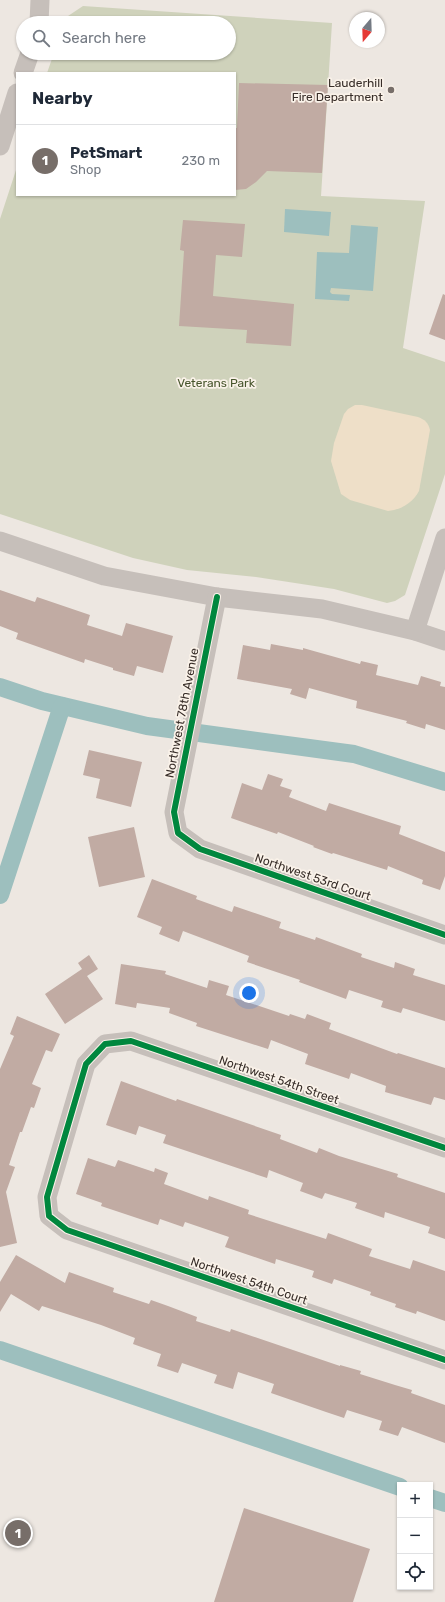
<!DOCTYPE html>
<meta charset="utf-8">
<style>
:root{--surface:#fff;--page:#f6f6f7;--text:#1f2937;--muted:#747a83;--line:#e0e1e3;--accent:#776e69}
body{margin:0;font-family:Rubik,sans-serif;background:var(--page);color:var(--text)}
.controls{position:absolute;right:12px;bottom:12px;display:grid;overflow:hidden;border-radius:0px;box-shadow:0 1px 3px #0004}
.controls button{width:36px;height:36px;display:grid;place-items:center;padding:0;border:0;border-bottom:1px solid var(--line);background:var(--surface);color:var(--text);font:20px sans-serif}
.compass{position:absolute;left:349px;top:12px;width:36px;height:36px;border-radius:50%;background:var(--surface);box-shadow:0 1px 3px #0004;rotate:199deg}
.you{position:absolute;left:249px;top:993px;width:14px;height:14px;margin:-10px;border:3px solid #fff;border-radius:50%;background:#1a73e8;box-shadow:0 0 0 6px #1a73e833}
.badge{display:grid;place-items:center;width:26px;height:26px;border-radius:50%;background:var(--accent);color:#fff;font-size:13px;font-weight:700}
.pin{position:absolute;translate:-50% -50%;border:2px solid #fff;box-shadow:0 1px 4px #0006}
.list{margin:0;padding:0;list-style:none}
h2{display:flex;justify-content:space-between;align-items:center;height:52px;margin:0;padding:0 16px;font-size:17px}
h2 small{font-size:13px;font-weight:400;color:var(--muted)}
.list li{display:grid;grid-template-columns:26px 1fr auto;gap:12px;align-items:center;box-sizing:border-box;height:72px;padding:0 16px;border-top:1px solid var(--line)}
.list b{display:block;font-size:15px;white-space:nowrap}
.list p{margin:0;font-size:13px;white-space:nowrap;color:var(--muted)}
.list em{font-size:13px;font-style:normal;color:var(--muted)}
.icon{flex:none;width:22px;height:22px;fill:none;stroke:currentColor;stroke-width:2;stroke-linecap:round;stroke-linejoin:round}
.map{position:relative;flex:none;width:445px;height:1602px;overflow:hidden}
.search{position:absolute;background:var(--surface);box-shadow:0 1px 3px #0004;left:16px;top:16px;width:220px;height:44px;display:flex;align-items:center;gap:10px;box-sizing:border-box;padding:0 14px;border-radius:22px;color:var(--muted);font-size:15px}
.panel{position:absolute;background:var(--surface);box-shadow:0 1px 3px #0004;left:16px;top:72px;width:220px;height:124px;border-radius:0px}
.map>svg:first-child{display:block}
.green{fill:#cfd2bb}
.sand{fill:#eedfc8}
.water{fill:#9dbfbe}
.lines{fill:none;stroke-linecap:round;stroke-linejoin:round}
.canal{stroke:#9dbfbe;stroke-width:18}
.building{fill:#c1aba3}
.minor{stroke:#c6bfba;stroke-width:19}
.cycleway-casing{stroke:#faf2e9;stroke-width:8}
.cycleway{stroke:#00873e;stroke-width:6}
.poi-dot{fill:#776e69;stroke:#faf2e9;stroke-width:1.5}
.labels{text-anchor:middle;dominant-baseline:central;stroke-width:3.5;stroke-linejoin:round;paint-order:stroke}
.poi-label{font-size:12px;fill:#372d28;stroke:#faf2e9;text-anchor:end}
.park-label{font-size:12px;fill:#47552c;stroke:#faf2e9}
.street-label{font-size:12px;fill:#372d28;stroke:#faf2e9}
</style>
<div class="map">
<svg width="445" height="1602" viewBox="0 0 445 1602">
<rect width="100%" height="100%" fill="#ede7e1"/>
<path class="green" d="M83,6L332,23L321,196L425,201L403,348L445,362V474L405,595L395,601L387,603L334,589L256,577L187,570L133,558L0,514V219L17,167V195H235V73H47L54,53H229V23H64L65,18Z"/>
<path class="sand" d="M355,405H362L418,417C425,420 428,422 430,430L419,491C413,503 400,510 388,511L350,500L341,494L331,461L334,443L344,414L348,409Z"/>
<g class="water">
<path d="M285,209L331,212L329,236L284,232Z"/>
<path d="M351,225L378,227L373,291L331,288L330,292L332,294L350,295L349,301L315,299L317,252L349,253Z"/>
</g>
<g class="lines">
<g class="canal">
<path d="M0,687L42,701L147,726L354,754L445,782"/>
<path d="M0,895L62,706"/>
<path d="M0,1350L400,1487"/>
<path d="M430,1498L445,1503"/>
</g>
</g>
<g class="building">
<path d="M239,83L328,85L322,173L267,171L256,182L246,189L235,190V128H237Z"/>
<path d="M183,220L245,224L242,257L216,255L213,296L294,304L291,346L246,343L247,330L179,326L184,251L180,250Z"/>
<path d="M443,294L445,295V340L429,334Z"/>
<path d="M0,590L35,602L37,597L90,615L87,625L122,636L126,623L173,636L163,673L137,666L134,676L113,670V668L85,659L84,663L16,639L18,633L0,626Z"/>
<path d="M271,644L303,650V648L360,664L361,661L378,665L376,675L418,685L421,676L441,682L440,686L445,687V730L426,724L425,729L406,723L407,721L356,708L357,701L309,688L306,699L290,694L292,689L237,679L243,645L270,650Z"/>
<path d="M89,750L142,762L131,807L96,798L100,779L83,775Z"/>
<path d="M268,774L283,779L280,786L292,790L289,797L326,811L329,803L401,826L399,834L445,852V876L440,890L422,884L423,880L388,866L387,870L333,853L332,854L313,847L314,846L278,832L277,834L231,818L242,783L262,790Z"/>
<path d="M134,827L145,877L99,887L88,837Z"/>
<path d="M152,879L197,896L196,899L232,912L234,906L281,922L279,928L315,940L316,937L362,954L361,957L394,968L395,962L415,969L413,975L445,985V1021L403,1008L401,1013L381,1007L383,1001L349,990L346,999L299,982L300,980L247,962L249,956L183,931L179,942L159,934L162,927L137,917Z"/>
<path d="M89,955L98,969L87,976L103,999L65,1024L45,994L82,969L78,963Z"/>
<path d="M121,964L166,971L165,974L207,988L209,980L229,986L226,995L289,1016L290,1014L305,1019L307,1014L331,1023L329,1029L397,1054L398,1053L445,1068V1100L434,1097L431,1105L385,1092L386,1086L351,1073L349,1079L305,1064L308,1054L271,1040L268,1049L196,1026L197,1023L169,1013L170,1008L137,1003L136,1008L115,1004Z"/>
<path d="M17,1016L60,1034L52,1052L46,1050L32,1084L41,1088L34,1108L31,1107L22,1132H20L9,1165L15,1167L6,1192L17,1243L0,1247V1069L14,1036L10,1034Z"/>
<path d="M121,1081L176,1101L177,1099L281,1135L280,1139L317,1153L319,1148L339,1156L398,1174L397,1177L445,1193V1239L428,1233L430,1227L385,1212L384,1218L355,1208L357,1203L325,1193L322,1199L300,1191L303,1183L269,1170L267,1178L163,1143L166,1135L139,1126L136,1135L106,1125Z"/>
<path d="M88,1158L115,1167L118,1160L154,1172L155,1168L168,1173L164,1184L208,1200L209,1196L249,1210L248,1214L326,1239L328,1233L372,1249L369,1256L410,1269L413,1260L445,1271V1321L417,1311L416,1314L395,1307L396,1304L370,1295L371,1292L334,1279L332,1284L312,1277L314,1271L276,1259L275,1264L225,1247L229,1237L185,1222L183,1227L160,1219L158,1225L101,1206L102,1203L76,1194Z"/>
<path d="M16,1255L65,1283L69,1272L114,1288L113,1292L149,1304L151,1300L168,1306L197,1317L196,1321L230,1332L231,1329L340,1366V1365L361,1371L360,1374L395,1385L412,1390L411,1393L445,1405V1443L402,1427L398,1436L379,1430L382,1421L347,1410L344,1418L326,1412L271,1393L274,1384L238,1372L233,1389L214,1383L217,1375L182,1363L178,1373L157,1366L161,1354L133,1344L135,1338L101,1325L42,1306L39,1311L11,1294L0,1312V1282Z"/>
<path d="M244,1508L370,1549L353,1602H214Z"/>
</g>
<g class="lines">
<g class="minor">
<path d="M39,23L40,0"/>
<path d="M23,73L30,53"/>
<path d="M0,146L17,93"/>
<path d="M0,541L104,576L217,597L322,609L415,631L445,641"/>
<path d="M217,597L174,812L178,833L200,849L445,935"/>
<path d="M415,631L445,538"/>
<path d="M445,1148L131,1041L105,1044L86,1064L47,1197L49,1216L67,1230L445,1360"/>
</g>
<defs>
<g id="cycleway">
<path d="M217,597L174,812L178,833L200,849L445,935"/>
<path d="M445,1148L131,1041L105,1044L86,1064L47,1197L49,1216L67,1230L445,1360"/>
</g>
</defs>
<use href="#cycleway" class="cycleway-casing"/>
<use href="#cycleway" class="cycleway"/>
</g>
<circle class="poi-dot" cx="391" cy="90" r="4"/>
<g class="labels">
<g class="poi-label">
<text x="383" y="83">Lauderhill<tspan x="383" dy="14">Fire Department</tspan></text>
</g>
<g class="park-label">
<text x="216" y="383">Veterans Park</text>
</g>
<g class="street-label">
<text transform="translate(182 713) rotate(-79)">Northwest 78th Avenue</text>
<text transform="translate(313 877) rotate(19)">Northwest 53rd Court</text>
<text transform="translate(279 1080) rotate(19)">Northwest 54th Street</text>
<text transform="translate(249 1281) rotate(19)">Northwest 54th Court</text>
</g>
</g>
</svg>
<div class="controls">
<button>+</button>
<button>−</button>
<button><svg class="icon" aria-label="locate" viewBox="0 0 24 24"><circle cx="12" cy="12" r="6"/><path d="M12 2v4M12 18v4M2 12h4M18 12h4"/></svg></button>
</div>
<svg class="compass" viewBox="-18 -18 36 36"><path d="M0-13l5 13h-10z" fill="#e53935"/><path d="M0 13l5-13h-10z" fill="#747a83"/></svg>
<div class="you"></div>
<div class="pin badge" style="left:18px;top:1533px">1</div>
<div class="search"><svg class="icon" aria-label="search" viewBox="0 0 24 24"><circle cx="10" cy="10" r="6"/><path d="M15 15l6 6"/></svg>Search here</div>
<section class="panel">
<h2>Nearby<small></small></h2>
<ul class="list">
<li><span class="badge">1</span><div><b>PetSmart</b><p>Shop</p></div><em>230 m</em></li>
</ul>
</section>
</div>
